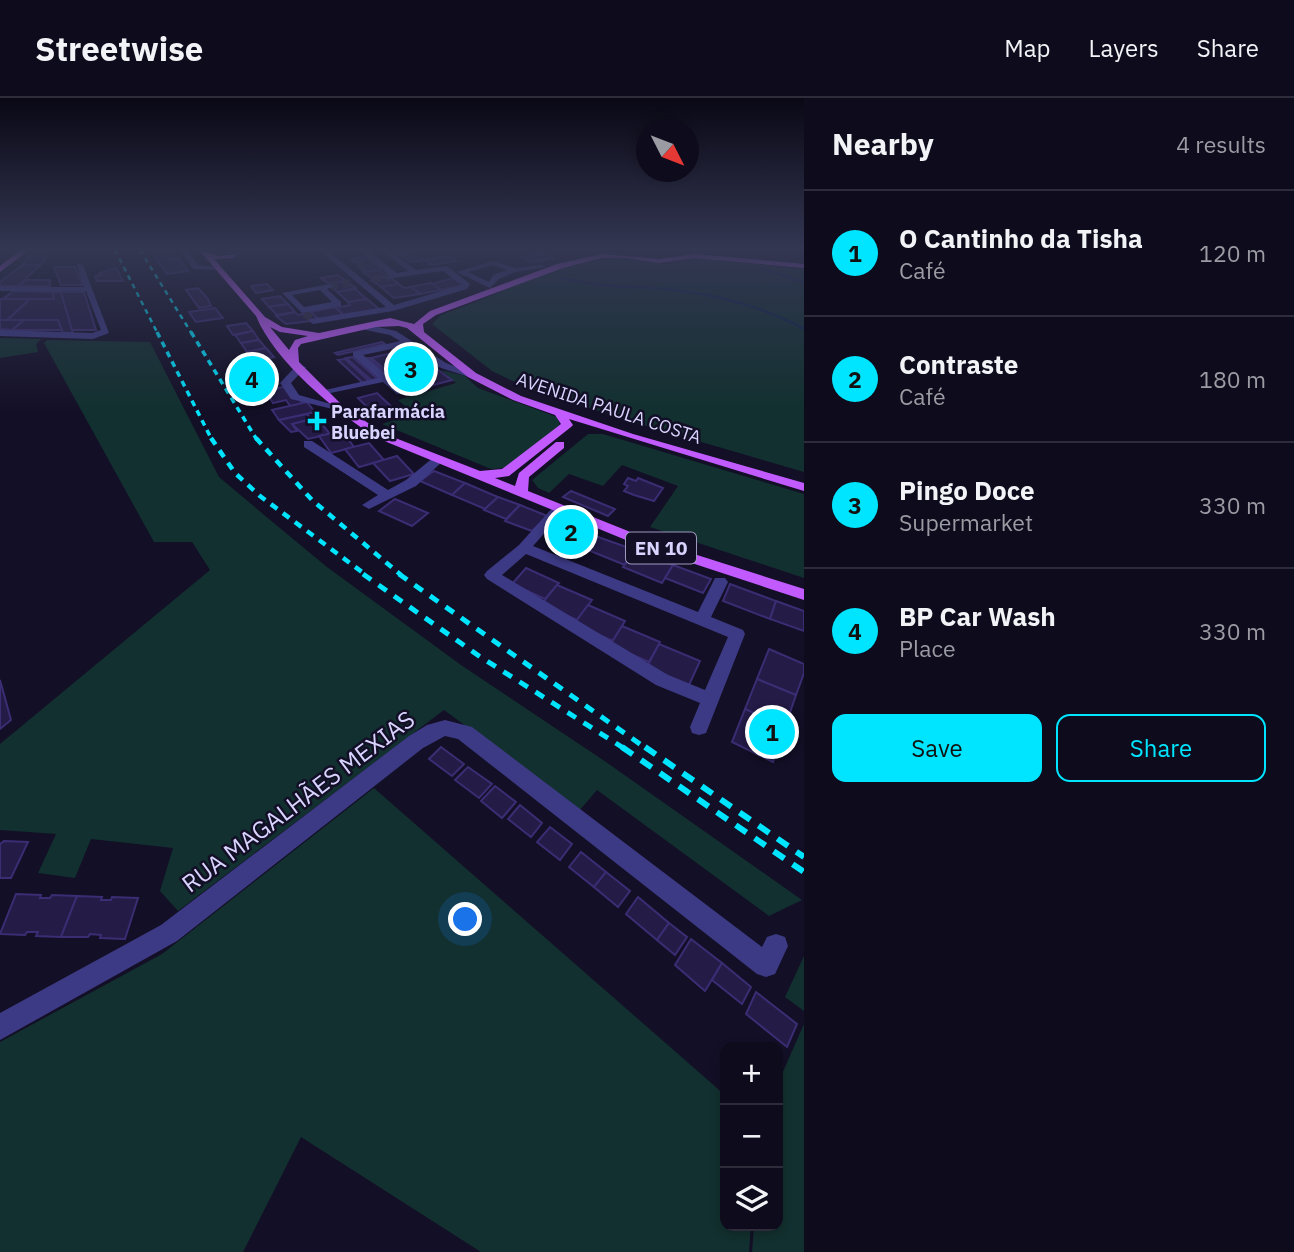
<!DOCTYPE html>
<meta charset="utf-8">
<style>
:root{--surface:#0e0b1c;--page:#171425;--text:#f1f3f6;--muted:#9b9ba3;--line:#2e2b3b;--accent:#00e5ff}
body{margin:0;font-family:"IBM Plex Sans",sans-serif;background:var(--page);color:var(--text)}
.controls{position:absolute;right:21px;bottom:21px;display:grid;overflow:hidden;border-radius:14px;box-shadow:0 4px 10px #0003}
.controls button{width:63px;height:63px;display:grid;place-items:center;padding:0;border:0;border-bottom:2px solid var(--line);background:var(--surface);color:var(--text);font:35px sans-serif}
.compass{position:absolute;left:636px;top:21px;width:63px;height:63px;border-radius:50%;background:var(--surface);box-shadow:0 4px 10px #0003;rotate:132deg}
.you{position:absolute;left:466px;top:822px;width:24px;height:24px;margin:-18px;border:5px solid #fff;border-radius:50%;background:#1a73e8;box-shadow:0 0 0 10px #1a73e833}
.badge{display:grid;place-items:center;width:46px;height:46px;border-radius:50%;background:var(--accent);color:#111;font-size:23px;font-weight:700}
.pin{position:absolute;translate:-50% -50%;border:4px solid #fff;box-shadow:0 2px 7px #0006}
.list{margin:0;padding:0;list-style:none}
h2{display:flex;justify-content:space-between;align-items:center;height:91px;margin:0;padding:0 28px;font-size:30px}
h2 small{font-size:23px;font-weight:400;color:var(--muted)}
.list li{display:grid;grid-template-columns:46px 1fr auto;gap:21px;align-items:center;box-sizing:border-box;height:126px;padding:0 28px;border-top:2px solid var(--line)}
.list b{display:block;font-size:26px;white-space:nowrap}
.list p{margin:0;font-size:23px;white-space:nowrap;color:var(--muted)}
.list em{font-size:23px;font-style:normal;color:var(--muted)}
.actions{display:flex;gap:14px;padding:21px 28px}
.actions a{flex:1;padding:16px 0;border:2px solid var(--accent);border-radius:14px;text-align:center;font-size:24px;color:var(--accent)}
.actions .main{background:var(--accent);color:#111}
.icon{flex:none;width:38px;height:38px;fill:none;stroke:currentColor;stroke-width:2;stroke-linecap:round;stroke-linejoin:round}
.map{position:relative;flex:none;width:804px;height:1154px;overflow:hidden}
header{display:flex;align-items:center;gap:42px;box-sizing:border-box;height:98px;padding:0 35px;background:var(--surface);border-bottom:2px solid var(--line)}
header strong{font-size:33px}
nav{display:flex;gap:38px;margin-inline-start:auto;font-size:24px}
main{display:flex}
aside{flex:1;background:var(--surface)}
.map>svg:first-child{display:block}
.green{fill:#12302f}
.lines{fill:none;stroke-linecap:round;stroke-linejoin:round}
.stream{stroke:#0c2248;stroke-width:2.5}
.building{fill:#241b47;stroke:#3b2d73;stroke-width:2}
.minor-tunnel{stroke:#312d47;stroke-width:8;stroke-dasharray:8 4.5;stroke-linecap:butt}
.minor{fill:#3d3a85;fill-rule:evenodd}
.major{fill:#c25bff;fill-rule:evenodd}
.rail-far4{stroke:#00e5ff;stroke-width:2.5;stroke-dasharray:5 4.5;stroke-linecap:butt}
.rail-far3{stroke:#00e5ff;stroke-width:3.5;stroke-dasharray:6 5;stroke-linecap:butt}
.rail-far2{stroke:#00e5ff;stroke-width:4.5;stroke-dasharray:8 7;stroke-linecap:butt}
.rail-far1{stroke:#00e5ff;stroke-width:5;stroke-dasharray:10 9;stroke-linecap:butt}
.rail{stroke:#00e5ff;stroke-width:6;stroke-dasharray:13 10;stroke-linecap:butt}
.poi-dot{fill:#00e5ff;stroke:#130f26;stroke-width:2.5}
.labels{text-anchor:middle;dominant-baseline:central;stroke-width:5;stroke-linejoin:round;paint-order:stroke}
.far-street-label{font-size:18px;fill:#d9d4ff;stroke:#130f26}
.far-poi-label{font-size:18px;font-weight:bold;fill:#d9d4ff;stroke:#130f26;text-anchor:start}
.shield{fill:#130f26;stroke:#9e99be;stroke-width:2}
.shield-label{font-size:19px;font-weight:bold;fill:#d9d4ff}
.near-street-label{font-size:24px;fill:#d9d4ff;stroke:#130f26}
</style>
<header>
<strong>Streetwise</strong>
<nav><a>Map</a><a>Layers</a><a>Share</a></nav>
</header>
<main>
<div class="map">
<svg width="804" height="1154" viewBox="0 0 804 1154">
<rect width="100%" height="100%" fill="#130f26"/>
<g class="green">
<path d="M623,160L668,166L698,160L804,171V374L643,327L529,291L492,273L432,226L441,217C500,197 560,162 623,160Z"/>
<path d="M0,240L41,241L36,246L38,254L0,260Z"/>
<path d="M47,242L150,244L219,379L269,421L327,469L461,567L606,664L802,802L769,818L597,692L580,712L444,612L178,813L160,793L173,750L91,741L75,780L38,775L56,736L0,732V646L210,472L192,444H154L44,245Z"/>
<path d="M441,272L465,278L478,290L557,319L560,327L506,370L491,371L382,326L414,316L398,302L456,285Z"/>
<path d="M588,336H603L804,396V480L650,429L678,388L622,367L603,388L569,376L549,395L538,390L532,382Z"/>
<path d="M374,690L725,997V1128H751L749,1154H481L301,1039L243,1154H0V944L162,856Z"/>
<path d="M804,858V913L785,899Z"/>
<path d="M804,926V1154H752L754,1128H778V985Z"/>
</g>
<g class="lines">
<g class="stream">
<path d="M761,170L804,184"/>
<path d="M562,180C592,188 622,188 653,190C707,194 757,205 804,231"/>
</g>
</g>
<g class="building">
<path d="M35,152H52L40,167L21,168Z"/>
<path d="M150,152H173L174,155L167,156L171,161H179L188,173L167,176Z"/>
<path d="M414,154L424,162L411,164L399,156Z"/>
<path d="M544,155L554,160L532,164L522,159Z"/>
<path d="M448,158L456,163L432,167L425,162Z"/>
<path d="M366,159L382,171L366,174L351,161Z"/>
<path d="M40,167L18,188H0V184L21,168Z"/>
<path d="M54,169H75L83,187H61Z"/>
<path d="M116,170L123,183H97L95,178L101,177L100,175Z"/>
<path d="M379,172L388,178L373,181L363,174Z"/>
<path d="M338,177L346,183L329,186L321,180Z"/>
<path d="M388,178L399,186L382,189L372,183Z"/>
<path d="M453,180L464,187L441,192L432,186Z"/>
<path d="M27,182H50V188H18Z"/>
<path d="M346,183L356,190L337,194L329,186Z"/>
<path d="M431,185L441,192L420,196L410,189Z"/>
<path d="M267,186L273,192L256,195L251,188Z"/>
<path d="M399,186L404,190L411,189L420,196L394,200L381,189Z"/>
<path d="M198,190L208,201L211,208L199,210L186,192Z"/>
<path d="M355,191L367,201L348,204L337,194Z"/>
<path d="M13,193L53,194L54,201H3Z"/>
<path d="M53,194H61L73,235H63L58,222H7L30,201H54Z"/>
<path d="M61,194H84L96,232H72Z"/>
<path d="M280,198L288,206L269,209L262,201Z"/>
<path d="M0,201H30L7,222H0Z"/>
<path d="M367,201L379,211L344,217L336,210L350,207L348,204Z"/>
<path d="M288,206L295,214L277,217L269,209Z"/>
<path d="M334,209L344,217L319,222L311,214Z"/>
<path d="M215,210L223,220L196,224L189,214Z"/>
<path d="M295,214L298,217L311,214L319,222L286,226L276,218Z"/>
<path d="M0,222H24L12,232L0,231Z"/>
<path d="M24,222H58L62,232H12Z"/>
<path d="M246,225L253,233L233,237L227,228Z"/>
<path d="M253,233L259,242L241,245L235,237Z"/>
<path d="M259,242L266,250L247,254L241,245Z"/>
<path d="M382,244L385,246L338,257L335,255Z"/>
<path d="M266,250L274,259L254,263L247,254Z"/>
<path d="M409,251L452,282L411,293L371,260Z"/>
<path d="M353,259L356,262L378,281L371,282L346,260Z"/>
<path d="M368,260H371L411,293L408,294Z"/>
<path d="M345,261L369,283L363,285L338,262Z"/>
<path d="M290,288L303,306L291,309L286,302L273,305L265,292Z"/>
<path d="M377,295L395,312L375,317L358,300Z"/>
<path d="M307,304L315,314L279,322L272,312Z"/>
<path d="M307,316L311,321L292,326L297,333L291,334L279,322Z"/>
<path d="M317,320L330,336L308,341L292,326Z"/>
<path d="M342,333L354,349L331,355L319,338Z"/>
<path d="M369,345L384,362L359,369L345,351Z"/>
<path d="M397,358L414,376L390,383L373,365Z"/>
<path d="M434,373L465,385L452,397L420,383Z"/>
<path d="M628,380L636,383L638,380L663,390L654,403L634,397L624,393L628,388L624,386Z"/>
<path d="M465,385L498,399L485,411L452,397Z"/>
<path d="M571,393L615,411L608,418L563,399Z"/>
<path d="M498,399L520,407L506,421L484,412Z"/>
<path d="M395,401L428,415L412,428L379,413Z"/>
<path d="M520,407L545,417L546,420L532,433L505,423Z"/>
<path d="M563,425L598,439L588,452L552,439Z"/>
<path d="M598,439L635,452L625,467L588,452Z"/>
<path d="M635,452L673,467L662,485L623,469Z"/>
<path d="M673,467L711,481L703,495L665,480Z"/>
<path d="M526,470L559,485L545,501L512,486Z"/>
<path d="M730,486L776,503L770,521L723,503Z"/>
<path d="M557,487L592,502L577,522L541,507Z"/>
<path d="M776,503L804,513V533L770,521Z"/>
<path d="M588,507L625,523L613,543L574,526Z"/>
<path d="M622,528L660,544L649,564L610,547Z"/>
<path d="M659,546L700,563L689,587L647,569Z"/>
<path d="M769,551L804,566V575L796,597L757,581Z"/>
<path d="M757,581L796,597L785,629L745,611Z"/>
<path d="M0,582L11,622L0,631Z"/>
<path d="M745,611L785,629L773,664L732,644Z"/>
<path d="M441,649L464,666L452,678L429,661Z"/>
<path d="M468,669L492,686L479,700L455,682Z"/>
<path d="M495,688L516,704L502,720L481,703Z"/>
<path d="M520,707L542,725L531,739L508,721Z"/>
<path d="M550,729L572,746L560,762L537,744Z"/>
<path d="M4,743L28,744L11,780H0V746Z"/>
<path d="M581,754L606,774L594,789L569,769Z"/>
<path d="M606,774L630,793L618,809L594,789Z"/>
<path d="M16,796L41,797L40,800H50L52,797L77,798L61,839L36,838L38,834H27L25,837L0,836Z"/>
<path d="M77,798L102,799L101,802H111L112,799L138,800L125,841L100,840L101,837L90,836L88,839H61Z"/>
<path d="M638,799L669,825L657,842L626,816Z"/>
<path d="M669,825L687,839L675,857L657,842Z"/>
<path d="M691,841L722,865L705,893L675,867Z"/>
<path d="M722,865L751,889L742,906L712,882Z"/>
<path d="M756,894L797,926L787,949L746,916Z"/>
</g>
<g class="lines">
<g class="minor-tunnel">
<path d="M357,167L373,164"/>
<path d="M373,181L389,179"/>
<path d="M330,188L350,185"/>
<path d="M305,215L313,223"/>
</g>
<g class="minor">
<path d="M180,152H187L198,167L223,170L219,172L193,171Z"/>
<path d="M319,152H327L394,207L462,187L443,173L386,181L389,177L359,152H367L397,175L408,173L381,152H389L416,172L447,168L470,186L467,191L393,213L313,226L309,223L310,221L386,209Z"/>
<path d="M564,152H574L571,154Z"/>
<path d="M493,163L515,170L542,167L546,169L515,174L499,181L490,190L457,174ZM493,167L507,172L493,177L489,184L468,174Z"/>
<path d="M76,165L83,167L109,235L93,241L0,238V232L92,235L101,232L86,193H0V189H84Z"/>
<path d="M330,186L334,188L327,191L341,204V208L302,215L282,195ZM320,192L332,204L304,209L292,197Z"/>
<path d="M364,226L396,233L446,265L477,277L472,280L438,269L406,248L363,257L405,292V296H397L383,284L321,297V293L378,280L353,258V254L400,243L390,237L361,231V227Z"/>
<path d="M297,267L306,269L291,285L299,297L345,310V314L291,301L280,285Z"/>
<path d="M304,343H312L388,392L406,382L434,359L444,362L416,388L369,411L362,407L378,397L304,349Z"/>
<path d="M559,407L566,411L533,448L698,514L715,480H725L728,484L711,519L743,532L745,536L706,635L699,637L692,635L690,629L700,605L656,587L487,481L484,477L487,473L519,447L554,408ZM526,456L728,539L705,592L668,577L502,477Z"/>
<path d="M445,622L472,629L762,849L767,839L776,836L785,839L788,848L775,876L766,879L757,876L458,641L445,638L423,650L177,843L0,942V915L161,827L409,638L427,627Z"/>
</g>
<g class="major">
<path d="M21,152H29L0,174V168Z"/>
<path d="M199,152L219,158L237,156L234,160L214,161L265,219L282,229L319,235L390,220L414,226L430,213L557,166L602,156L659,161L695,156L804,166V170L695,160L659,165L626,160H602L563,170L436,217L423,226L424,234L476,275L521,298L633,336L804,385V393L569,321L573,327L571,329L509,378L495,380L515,388L519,375L556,344H564V350L529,379L528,393L653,443L804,491V502L643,449L377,340C335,313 275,264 256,218ZM399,228L407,230L468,279L513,302L555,317L561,326L502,371L480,373L385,336L345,310L299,264L298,250L301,246L376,229ZM270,229L280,234L308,238L295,242L289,252Z"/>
</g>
<g class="rail-far4">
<path d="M115,152L158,236"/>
<path d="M140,152L192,236"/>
</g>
<g class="rail-far3">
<path d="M157,234L212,342"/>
<path d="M191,234L257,342"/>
</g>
<g class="rail-far2">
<path d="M211,340L235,375L260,398L366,477"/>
<path d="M256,340L312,402L401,477"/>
</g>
<g class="rail-far1">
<path d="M363,476L479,558L625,651"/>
<path d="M399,476L647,651"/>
</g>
<g class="rail">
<path d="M622,649L804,774"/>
<path d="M645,649L804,759"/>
</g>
</g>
<linearGradient id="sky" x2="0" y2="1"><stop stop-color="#0a0815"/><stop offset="0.48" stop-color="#333752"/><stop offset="1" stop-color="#333752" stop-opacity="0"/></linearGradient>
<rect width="804" height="314" fill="url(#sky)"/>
<path class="poi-dot" d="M313.5 312.5h7v7h7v7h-7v7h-7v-7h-7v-7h7z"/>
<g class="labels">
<g class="far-street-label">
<text transform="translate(609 310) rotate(18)">AVENIDA PAULA COSTA</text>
</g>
<g class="far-poi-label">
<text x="331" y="313">Parafarmácia<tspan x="331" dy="21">Bluebei</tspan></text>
</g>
<rect class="shield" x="626" y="434.5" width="70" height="31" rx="5"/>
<g class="shield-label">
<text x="661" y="450">EN 10</text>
</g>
<g class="near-street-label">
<text transform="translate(298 703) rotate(-37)">RUA MAGALHÃES MEXIAS</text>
</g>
</g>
</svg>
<div class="controls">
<button>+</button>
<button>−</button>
<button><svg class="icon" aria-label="layers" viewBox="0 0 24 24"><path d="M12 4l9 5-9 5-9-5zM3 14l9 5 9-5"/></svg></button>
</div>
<svg class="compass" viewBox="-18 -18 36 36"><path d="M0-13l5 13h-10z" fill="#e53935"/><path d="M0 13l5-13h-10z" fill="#9b9ba3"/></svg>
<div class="you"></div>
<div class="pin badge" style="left:772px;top:634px">1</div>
<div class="pin badge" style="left:571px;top:434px">2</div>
<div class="pin badge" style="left:411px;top:271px">3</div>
<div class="pin badge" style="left:252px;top:281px">4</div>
</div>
<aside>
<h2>Nearby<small>4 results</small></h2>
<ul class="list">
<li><span class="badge">1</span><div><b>O Cantinho da Tisha</b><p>Café</p></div><em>120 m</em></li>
<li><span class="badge">2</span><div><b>Contraste</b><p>Café</p></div><em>180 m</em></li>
<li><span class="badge">3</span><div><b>Pingo Doce</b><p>Supermarket</p></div><em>330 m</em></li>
<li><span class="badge">4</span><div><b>BP Car Wash</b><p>Place</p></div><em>330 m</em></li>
</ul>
<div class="actions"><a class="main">Save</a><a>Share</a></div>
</aside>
</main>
